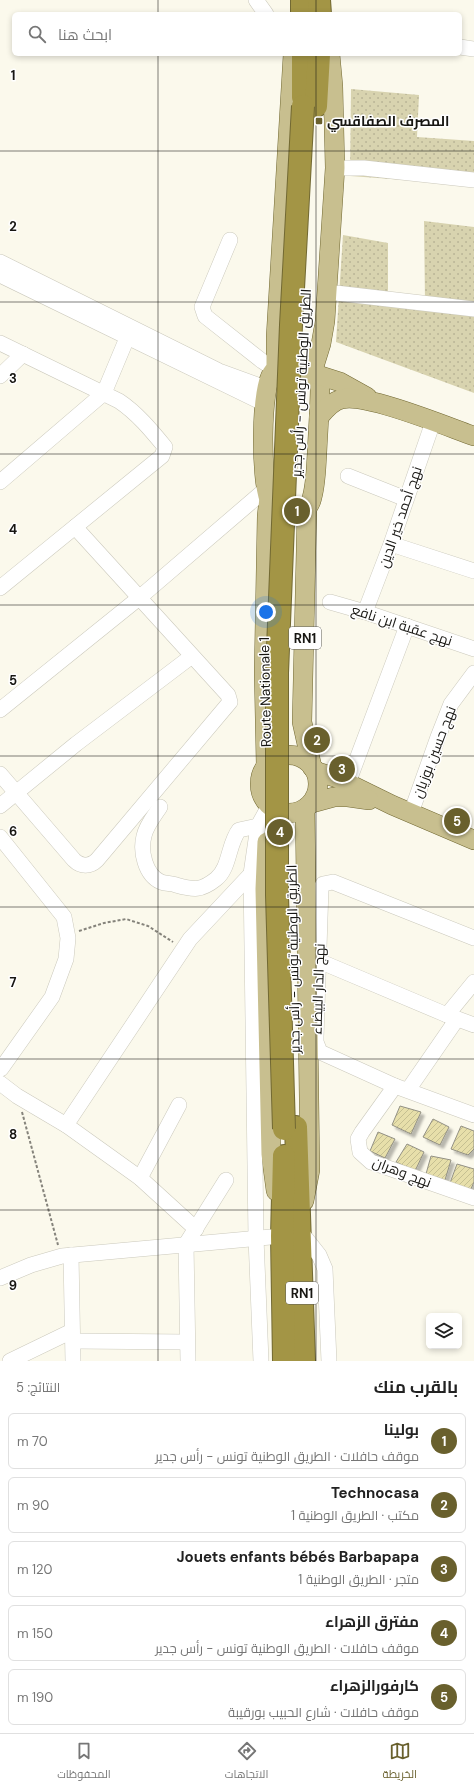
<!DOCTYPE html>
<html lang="ar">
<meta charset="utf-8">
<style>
:root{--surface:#fff;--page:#f2f2f2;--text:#222;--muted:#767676;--line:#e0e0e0;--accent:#69602d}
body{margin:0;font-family:"DM Sans",Cairo,sans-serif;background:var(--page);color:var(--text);direction:rtl}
.controls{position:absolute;right:12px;bottom:12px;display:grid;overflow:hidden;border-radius:6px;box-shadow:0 2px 6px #0003}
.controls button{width:36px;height:36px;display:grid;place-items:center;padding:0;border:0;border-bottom:1px solid var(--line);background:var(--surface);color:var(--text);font:20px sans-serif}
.you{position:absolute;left:266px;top:612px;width:14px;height:14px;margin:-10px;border:3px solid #fff;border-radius:50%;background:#1a73e8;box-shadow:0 0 0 6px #1a73e833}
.badge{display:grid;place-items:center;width:26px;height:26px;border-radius:50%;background:var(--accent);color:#fff;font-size:13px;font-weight:700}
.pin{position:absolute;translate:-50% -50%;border:2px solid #fff;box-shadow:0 1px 4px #0006}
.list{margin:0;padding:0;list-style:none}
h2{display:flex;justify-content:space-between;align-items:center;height:52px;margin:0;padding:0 16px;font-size:17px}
h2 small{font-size:13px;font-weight:400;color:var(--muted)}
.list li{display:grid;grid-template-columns:26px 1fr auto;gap:12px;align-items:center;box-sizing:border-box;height:56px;margin:0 8px 8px;padding:0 8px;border:1px solid var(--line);border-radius:6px}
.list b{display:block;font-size:15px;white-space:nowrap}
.list p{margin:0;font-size:13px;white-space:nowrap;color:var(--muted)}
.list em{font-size:13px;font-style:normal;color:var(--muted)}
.icon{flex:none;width:22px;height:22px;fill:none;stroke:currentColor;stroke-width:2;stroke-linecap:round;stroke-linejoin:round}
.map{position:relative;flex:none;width:474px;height:1361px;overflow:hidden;direction:ltr}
.search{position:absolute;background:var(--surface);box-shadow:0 2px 6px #0003;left:12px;right:12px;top:12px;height:44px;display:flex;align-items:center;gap:10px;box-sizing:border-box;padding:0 14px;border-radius:6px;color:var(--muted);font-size:15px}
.sheet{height:372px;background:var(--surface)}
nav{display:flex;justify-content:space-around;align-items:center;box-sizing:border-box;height:56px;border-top:1px solid var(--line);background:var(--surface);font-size:11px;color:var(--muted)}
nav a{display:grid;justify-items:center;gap:2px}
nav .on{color:var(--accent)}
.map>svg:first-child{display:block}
.grass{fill:url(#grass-dots)}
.building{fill:url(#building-hatch);stroke:#929084;filter:url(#shadow)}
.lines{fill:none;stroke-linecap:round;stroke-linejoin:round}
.minor-casing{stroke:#cbc9bc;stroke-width:16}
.major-casing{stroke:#726933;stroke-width:20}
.highway-casing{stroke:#726933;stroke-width:24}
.path{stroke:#85837b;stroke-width:2;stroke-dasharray:3 2;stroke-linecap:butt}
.minor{stroke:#fff;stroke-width:15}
.major{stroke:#c8bf8f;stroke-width:19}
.highway{stroke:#a39545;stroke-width:22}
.highway-bridge-casing{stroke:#726933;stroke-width:24;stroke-linecap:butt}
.highway-bridge{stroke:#a39545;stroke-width:22}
.grid{fill:none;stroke:#171612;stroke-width:1;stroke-opacity:0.55}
.poi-dot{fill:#69602d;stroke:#fff;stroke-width:1.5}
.labels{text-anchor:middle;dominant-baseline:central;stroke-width:3;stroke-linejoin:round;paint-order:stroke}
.shield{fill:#fff;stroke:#5d5c59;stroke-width:1}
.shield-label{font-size:13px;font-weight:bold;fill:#171612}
.poi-label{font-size:14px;font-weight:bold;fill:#171612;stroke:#fff;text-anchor:start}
.street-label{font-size:14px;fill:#171612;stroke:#fff}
.grid-label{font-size:13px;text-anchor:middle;font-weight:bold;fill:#171612;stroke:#fff;stroke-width:3;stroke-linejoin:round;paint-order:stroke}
</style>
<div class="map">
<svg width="474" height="1361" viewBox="0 0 474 1361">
<defs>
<pattern id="grass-dots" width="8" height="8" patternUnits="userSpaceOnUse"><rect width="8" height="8" fill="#d8d3af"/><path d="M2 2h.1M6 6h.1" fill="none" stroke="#b9b496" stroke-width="1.8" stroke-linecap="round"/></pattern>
<pattern id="building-hatch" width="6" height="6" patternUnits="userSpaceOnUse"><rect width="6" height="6" fill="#e7dfaa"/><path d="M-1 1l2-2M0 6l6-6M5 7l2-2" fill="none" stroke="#c5bf91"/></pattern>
<filter id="shadow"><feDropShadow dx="3.5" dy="3.5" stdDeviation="1" flood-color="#0004"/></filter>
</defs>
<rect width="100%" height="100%" fill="#fbf9ec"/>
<g class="grass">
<path d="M351,89L419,95L417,137L474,141V185L350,176Z"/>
<path d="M424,221L474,227V393L336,342L343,235L388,243V298L425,302Z"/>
</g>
<g class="building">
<path d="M400,1106L421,1112L411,1134L392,1125Z"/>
<path d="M433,1119L449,1127L440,1145L423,1137Z"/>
<path d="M461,1126L474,1131V1149L468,1155L451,1149Z"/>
<path d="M378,1132L395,1139L385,1158L370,1151Z"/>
<path d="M407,1144L424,1152L415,1171L396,1162Z"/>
<path d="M431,1156L451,1160L445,1180L426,1174Z"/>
<path d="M457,1164L474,1169V1182L470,1191L450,1183Z"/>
</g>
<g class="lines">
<defs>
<g id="minor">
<path d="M256,0L266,14"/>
<path d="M460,47L474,49"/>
<path d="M335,168H364L474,180"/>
<path d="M230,240L202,307L205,316L262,361L276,370"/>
<path d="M0,262L219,371L268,389"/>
<path d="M0,275L265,404"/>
<path d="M327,292L474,309"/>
<path d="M0,343L119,401C137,413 151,430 165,447L162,456L0,588"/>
<path d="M0,376L23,354"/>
<path d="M348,476L406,499"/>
<path d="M0,482L104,393L127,338"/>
<path d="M391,544L474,571"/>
<path d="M330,602L365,612L474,649"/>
<path d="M365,612L391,544L433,422"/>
<path d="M0,710L139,598L266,489"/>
<path d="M0,774L74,860C81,867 90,867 97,860L230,702L228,695L75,527"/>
<path d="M348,783L407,626"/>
<path d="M0,806L76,744L192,656"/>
<path d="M160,807C154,816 146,826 144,836C140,851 145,875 161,882C166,884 172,883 176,885C194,890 201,891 216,879C230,868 228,844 239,830L258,826"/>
<path d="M411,813L438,737L451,704L474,673"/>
<path d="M0,837L64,917L68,938L66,959L52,997L1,1069"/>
<path d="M474,938L333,882L323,884L321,888L316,1037V1042L320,1052L395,1086L474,1115"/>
<path d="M319,961L447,1015L474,1025"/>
<path d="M447,1015L474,982"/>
<path d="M0,1083L17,1096L66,1125L140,1178L196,1229"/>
<path d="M395,1086L362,1132L358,1139L360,1152L371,1162L474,1198"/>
<path d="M408,1090L457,1019"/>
<path d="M66,1125L190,939L251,874"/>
<path d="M140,1178L179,1105"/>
<path d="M300,1231L319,1255L325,1269L329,1361"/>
<path d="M71,1255L73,1361"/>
<path d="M0,1278L31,1265L62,1256L282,1236"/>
<path d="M73,1341L187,1342"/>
<path d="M10,1361L72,1331"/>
<path d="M188,1361L186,1244L226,1180"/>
<path d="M261,1361L256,1238L251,874L258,826L269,806"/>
</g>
<g id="major">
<path d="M288,368C301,369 317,370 320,385C320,408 318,430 317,453C316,468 316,486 311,501C303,522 276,516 269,499C261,480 260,387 273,372C277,368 283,368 288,368Z"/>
<path d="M276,370V337L293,54"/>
<path d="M312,373L321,344L325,321L335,168L333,86L330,54"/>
<path d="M315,374L340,382L367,397"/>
<path d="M319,417C325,410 332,401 342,399C366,393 448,427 474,436"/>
<path d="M307,508L302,722L312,767"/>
<circle cx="289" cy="784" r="29"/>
<path d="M266,766L264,672L267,516L269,498"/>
<path d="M315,771L337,778L392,805L474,840"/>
<path d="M312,803L334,797H348L369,800"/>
<path d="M267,842L265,889L271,1154L276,1191"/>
<path d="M304,1201L310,1170L305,809"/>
</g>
<g id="highway">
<path d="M302,0V14"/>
<path d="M319,0L320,14"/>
<path d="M303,54V97"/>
<path d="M316,106L319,54"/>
<path d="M296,1127L304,1361"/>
<path d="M284,1361L282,1236L284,1156"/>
</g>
</defs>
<use href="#minor" class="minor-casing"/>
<use href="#major" class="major-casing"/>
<use href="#highway" class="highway-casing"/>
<g class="path">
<path d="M79,931L104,923L126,919L148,926L173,942"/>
<path d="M22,1112L58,1245"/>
</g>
<use href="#minor" class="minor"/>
<use href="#major" class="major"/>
<use href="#highway" class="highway"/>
<defs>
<path id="highway-bridge" d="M284,1129L277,895V673L291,325L303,106"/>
</defs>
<use href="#highway-bridge" class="highway-bridge-casing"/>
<use href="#highway-bridge" class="highway-bridge"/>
</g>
<path class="grid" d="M158,0V14M316,0V14M158,54V1361M316,54V1361M0,151H474M0,302H474M0,454H474M0,605H474M0,756H474M0,907H474M0,1059H474M0,1210H474"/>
<rect class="poi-dot" x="315" y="117" width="8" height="8" rx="2"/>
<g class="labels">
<g class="shield">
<rect x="289" y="627" width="32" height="22" rx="3"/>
<rect x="286" y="1282" width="32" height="22" rx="3"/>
</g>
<g class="shield-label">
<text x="305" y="638">RN1</text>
<text x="302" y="1293">RN1</text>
</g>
<g class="poi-label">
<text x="327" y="121">المصرف الصفاقسي</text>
</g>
<g class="street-label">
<text transform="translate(301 383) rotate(-87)">الطريق الوطنية تونس - رأس جدير</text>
<text transform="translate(400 517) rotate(-71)">نهج أحمد خير الدين</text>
<text transform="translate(402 625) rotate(18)">نهج عقبة ابن نافع</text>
<text transform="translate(265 692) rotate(-91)">Route Nationale 1</text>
<text transform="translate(434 752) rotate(-69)">نهج حسين بوزيان</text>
<text transform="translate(293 959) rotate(-91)">الطريق الوطنية تونس - رأس جدير</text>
<text transform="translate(318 989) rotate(-88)">نهج الدار البيضاء</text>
<text transform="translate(402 1172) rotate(21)">نهج وهران</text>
</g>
</g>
<g class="grid-label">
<text x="13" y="80">1</text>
<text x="13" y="231">2</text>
<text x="13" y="383">3</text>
<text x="13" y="534">4</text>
<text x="13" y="685">5</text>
<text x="13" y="836">6</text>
<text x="13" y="987">7</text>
<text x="13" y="1139">8</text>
<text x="13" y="1290">9</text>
</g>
</svg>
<div class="controls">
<button><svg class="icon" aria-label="layers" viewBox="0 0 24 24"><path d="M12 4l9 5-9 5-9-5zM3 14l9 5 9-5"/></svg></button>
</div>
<div class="you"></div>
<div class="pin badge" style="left:297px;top:511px">1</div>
<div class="pin badge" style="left:317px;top:740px">2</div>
<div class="pin badge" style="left:342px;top:769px">3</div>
<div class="pin badge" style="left:280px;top:832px">4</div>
<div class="pin badge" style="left:457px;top:821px">5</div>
<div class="search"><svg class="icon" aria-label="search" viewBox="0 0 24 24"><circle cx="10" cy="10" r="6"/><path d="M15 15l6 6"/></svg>ابحث هنا</div>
</div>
<section class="sheet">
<h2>بالقرب منك<small>النتائج: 5</small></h2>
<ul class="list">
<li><span class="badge">1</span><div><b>بولينا</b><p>موقف حافلات · الطريق الوطنية تونس - رأس جدير</p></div><em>70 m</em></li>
<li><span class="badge">2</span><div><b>Technocasa</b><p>مكتب · الطريق الوطنية 1</p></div><em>90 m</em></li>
<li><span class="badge">3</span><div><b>Jouets enfants bébés Barbapapa</b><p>متجر · الطريق الوطنية 1</p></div><em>120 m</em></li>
<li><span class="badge">4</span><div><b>مفترق الزهراء</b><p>موقف حافلات · الطريق الوطنية تونس - رأس جدير</p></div><em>150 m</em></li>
<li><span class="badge">5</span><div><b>كارفورالزهراء</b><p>موقف حافلات · شارع الحبيب بورقيبة</p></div><em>190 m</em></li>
</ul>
</section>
<nav>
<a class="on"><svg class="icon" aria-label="map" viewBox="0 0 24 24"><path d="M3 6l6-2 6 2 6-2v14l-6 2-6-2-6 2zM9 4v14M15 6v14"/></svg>الخريطة</a>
<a><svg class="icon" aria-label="directions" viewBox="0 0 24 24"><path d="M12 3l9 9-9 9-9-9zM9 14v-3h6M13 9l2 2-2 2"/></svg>الاتجاهات</a>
<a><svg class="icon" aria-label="saved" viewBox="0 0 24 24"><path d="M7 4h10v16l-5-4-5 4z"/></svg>المحفوظات</a>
</nav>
